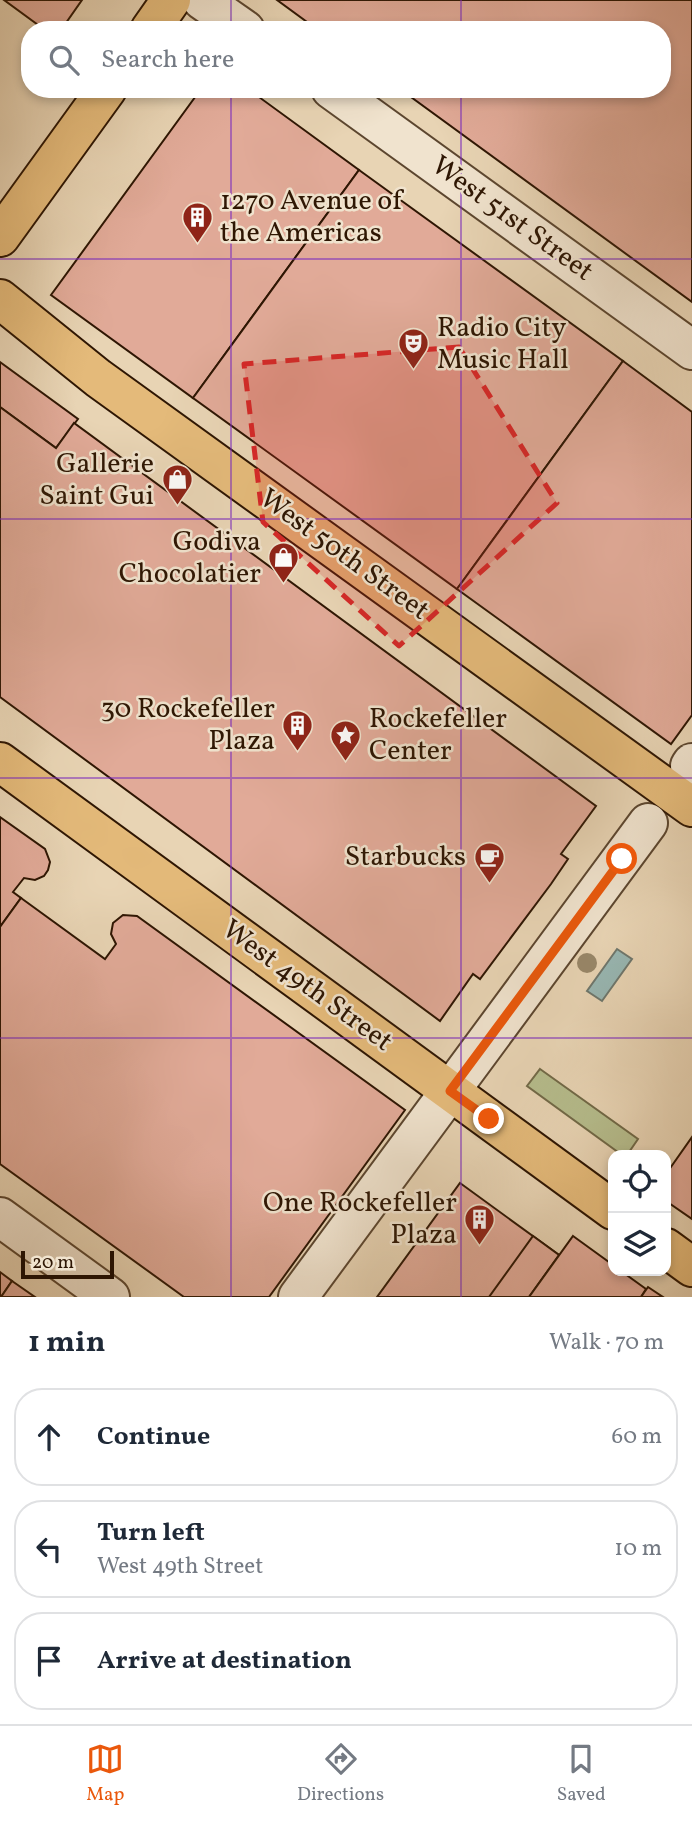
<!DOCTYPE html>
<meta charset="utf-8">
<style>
:root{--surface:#fff;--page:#f2f2f3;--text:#1f2937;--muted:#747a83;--line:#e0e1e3;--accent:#ea580c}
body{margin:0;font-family:Vollkorn,serif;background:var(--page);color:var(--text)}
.controls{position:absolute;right:21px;bottom:21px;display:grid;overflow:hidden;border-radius:14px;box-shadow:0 4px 10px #0003}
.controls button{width:63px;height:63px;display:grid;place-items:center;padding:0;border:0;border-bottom:2px solid var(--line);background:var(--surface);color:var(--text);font:35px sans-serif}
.scale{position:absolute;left:21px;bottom:18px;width:93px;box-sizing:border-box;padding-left:7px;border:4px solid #2e1603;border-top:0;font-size:19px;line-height:24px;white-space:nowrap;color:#2e1603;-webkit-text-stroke:5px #f0e3ce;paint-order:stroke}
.stop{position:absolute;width:21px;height:21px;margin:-16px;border:5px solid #ea580c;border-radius:50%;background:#fff}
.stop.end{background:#ea580c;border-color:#fff;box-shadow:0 2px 7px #0008}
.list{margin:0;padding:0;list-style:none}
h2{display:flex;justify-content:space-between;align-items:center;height:91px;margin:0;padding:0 28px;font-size:30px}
h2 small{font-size:23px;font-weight:400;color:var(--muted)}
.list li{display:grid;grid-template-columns:46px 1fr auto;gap:21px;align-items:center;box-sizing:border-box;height:98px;margin:0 14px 14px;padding:0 14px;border:2px solid var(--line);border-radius:28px}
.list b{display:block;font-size:26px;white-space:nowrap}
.list p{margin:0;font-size:23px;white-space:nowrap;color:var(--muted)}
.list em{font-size:23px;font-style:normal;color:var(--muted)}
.icon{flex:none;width:38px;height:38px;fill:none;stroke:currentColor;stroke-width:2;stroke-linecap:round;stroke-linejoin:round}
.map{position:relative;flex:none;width:692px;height:1297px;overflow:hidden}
.search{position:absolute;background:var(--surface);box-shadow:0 4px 10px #0003;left:21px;right:21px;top:21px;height:77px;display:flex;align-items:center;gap:18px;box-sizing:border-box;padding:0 24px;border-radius:28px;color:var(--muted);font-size:26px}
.sheet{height:427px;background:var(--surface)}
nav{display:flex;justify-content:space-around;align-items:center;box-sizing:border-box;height:98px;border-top:2px solid var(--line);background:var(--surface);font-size:19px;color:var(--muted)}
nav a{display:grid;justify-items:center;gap:4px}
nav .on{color:var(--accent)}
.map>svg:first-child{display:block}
.green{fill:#b6bd8d;stroke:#726a48;stroke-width:2}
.water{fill:#98b7b3;stroke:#6e776d;stroke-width:2}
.building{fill:#e1aa98;stroke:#2e1603;stroke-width:2}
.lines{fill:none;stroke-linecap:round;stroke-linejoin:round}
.minor-casing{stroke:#5c462f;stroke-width:42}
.major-casing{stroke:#2e1603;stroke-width:42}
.minor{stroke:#f0e3ce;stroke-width:38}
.major{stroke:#e4ba7a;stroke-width:38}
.tree{fill:#988769}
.route{stroke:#ea580c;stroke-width:9}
.marked{fill:#d62828;fill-opacity:0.2;stroke:#d62828;stroke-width:5;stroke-dasharray:14 9;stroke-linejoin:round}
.grid{fill:none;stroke:#7b2cbf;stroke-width:2;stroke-opacity:0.55}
.labels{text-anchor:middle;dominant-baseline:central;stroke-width:5;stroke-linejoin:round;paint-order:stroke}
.poi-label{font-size:28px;fill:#2e1603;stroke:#f0e3ce;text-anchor:end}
.street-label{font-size:28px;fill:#2e1603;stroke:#f0e3ce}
</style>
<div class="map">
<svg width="692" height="1297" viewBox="0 0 692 1297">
<rect width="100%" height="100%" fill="#e8d4b4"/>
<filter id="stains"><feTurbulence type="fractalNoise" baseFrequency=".00286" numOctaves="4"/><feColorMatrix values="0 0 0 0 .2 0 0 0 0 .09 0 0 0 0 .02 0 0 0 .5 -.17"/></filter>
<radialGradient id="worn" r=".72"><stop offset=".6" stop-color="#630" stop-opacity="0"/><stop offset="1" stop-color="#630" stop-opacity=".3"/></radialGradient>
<path class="green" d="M540,1069L638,1139L627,1155H622L527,1086Z"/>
<path class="water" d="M617,949L632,959L602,1001L587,991Z"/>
<g class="building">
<path d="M4,0H82L61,30H45Z"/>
<path d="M277,0H692V302L400,89H662V30H318Z"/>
<path d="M201,89H248L359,170L193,398L51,295Z"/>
<path d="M359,170L623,361L457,589L193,398Z"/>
<path d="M623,361L692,412V715L671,744L457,589Z"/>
<path d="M0,362L78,419L56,448L0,407Z"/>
<path d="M0,407L56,448L74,423L596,806L561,854L568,859L551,884L480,979L473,974L440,1021L0,697Z"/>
<path d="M0,817L45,849L50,862L48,870L44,876L35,880L24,878L13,892L21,898L0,927Z"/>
<path d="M21,898L105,959L116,944L111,934L113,923L123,915L137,916L405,1110L269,1297H184L0,1164V927Z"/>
<path d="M692,1137V1219L666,1201V1174Z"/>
<path d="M460,1183L559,1255L529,1297H377Z"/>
<path d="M533,1236L559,1255L529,1297H489Z"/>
<path d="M573,1236L613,1265V1271H621L646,1289L641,1297H529Z"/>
<path d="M0,1272L12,1281L1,1297H0Z"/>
<path d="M12,1281L35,1297H1Z"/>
<path d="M648,1287L663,1297H641Z"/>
</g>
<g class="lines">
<defs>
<g id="minor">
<path d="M202,0L245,30"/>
<path d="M331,89L692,350"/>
<path d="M690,766L692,763"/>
<path d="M0,1217L110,1297"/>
<path d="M298,1297L648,823"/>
</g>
<g id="major">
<path d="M150,30L171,0"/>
<path d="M0,237L107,89"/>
<path d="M0,299L98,378L692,807"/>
<path d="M0,762L613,1210"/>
<path d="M666,1248L692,1267"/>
</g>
</defs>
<use href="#minor" class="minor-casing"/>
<use href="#major" class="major-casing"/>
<use href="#minor" class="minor"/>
<use href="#major" class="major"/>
</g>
<circle class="tree" cx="587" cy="963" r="10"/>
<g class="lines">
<path class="route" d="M489,1119L450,1091L622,859"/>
</g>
<path class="marked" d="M459,347L557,503L399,646L263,522L244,364Z"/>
<path class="grid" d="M231,0V30M461,0V30M231,89V1297M461,89V1297M0,259H692M0,519H692M0,778H692M0,1038H692"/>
<defs>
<symbol id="building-pin" viewBox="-11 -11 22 30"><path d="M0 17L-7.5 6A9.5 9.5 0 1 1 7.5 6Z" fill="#8f2418" stroke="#f0e3ce"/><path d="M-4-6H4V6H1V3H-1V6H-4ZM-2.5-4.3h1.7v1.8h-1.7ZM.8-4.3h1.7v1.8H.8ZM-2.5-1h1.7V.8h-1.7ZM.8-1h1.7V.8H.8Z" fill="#fff"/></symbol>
<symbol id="theatre-pin" viewBox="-11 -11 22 30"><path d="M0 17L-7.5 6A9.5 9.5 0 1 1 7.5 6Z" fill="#8f2418" stroke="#f0e3ce"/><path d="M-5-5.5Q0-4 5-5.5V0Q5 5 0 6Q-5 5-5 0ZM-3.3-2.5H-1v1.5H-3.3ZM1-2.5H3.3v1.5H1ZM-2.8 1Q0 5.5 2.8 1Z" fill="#fff"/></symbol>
<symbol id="shop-pin" viewBox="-11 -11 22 30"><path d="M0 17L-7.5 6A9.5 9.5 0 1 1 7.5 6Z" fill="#8f2418" stroke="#f0e3ce"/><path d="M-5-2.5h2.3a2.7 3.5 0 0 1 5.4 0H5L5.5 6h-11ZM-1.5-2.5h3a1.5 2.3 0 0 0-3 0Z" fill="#fff"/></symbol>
<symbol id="sight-pin" viewBox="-11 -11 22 30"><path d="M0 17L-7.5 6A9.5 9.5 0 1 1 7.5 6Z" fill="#8f2418" stroke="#f0e3ce"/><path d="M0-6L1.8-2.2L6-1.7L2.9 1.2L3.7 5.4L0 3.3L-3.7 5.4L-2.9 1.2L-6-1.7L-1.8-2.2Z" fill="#fff"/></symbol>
<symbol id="cafe-pin" viewBox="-11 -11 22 30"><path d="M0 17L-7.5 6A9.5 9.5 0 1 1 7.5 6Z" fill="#8f2418" stroke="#f0e3ce"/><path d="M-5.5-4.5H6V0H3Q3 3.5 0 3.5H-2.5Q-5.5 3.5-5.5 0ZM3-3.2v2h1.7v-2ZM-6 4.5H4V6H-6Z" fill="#fff"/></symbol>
</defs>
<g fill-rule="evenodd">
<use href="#building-pin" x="180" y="200" width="35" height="47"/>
<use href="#theatre-pin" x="396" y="326" width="35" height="47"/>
<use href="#shop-pin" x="160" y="462" width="35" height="47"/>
<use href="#shop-pin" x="266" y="540" width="35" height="47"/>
<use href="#building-pin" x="280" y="708" width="35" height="47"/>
<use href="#sight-pin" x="328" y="718" width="35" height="47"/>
<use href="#cafe-pin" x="472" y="840" width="35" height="47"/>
<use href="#building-pin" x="462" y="1202" width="35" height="47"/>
</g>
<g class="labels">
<g class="poi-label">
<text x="220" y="201" text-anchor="start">1270 Avenue of<tspan x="220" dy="32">the Americas</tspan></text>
<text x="437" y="328" text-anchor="start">Radio City<tspan x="437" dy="32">Music Hall</tspan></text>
<text x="154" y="464">Gallerie<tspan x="154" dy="32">Saint Gui</tspan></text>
<text x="261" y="542">Godiva<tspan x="261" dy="32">Chocolatier</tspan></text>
<text x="275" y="709">30 Rockefeller<tspan x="275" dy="32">Plaza</tspan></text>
<text x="369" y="719" text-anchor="start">Rockefeller<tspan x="369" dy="32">Center</tspan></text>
<text x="466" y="857">Starbucks</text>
<text x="457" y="1203">One Rockefeller<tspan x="457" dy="32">Plaza</tspan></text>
</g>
<g class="street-label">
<text transform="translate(512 219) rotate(36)">West 51st Street</text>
<text transform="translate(344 555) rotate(36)">West 50th Street</text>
<text transform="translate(307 986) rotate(36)">West 49th Street</text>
</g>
</g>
<rect width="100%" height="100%" filter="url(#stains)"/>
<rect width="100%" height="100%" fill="url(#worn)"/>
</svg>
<div class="controls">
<button><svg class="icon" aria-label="locate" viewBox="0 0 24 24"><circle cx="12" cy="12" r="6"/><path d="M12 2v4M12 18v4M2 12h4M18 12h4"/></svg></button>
<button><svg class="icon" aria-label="layers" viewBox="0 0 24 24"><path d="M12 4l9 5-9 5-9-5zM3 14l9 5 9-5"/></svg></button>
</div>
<div class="scale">20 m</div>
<div class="stop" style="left:622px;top:859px"></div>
<div class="stop end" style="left:489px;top:1119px"></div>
<div class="search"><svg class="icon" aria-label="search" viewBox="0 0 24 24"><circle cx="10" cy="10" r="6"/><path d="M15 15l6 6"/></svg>Search here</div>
</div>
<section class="sheet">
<h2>1 min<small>Walk · 70 m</small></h2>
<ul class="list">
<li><svg class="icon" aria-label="ahead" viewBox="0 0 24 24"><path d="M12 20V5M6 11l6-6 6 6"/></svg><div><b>Continue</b></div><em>60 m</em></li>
<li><svg class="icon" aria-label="left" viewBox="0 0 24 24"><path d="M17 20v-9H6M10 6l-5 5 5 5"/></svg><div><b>Turn left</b><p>West 49th Street</p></div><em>10 m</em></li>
<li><svg class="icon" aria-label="arrive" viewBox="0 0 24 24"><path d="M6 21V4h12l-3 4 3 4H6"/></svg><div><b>Arrive at destination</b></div></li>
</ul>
</section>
<nav>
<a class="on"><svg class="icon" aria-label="map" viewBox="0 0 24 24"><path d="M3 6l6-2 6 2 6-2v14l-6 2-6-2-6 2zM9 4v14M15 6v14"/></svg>Map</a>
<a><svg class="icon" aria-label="directions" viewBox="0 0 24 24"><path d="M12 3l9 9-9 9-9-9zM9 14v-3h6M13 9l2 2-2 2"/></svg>Directions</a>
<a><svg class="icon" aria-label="saved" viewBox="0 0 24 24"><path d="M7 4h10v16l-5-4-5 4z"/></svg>Saved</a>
</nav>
